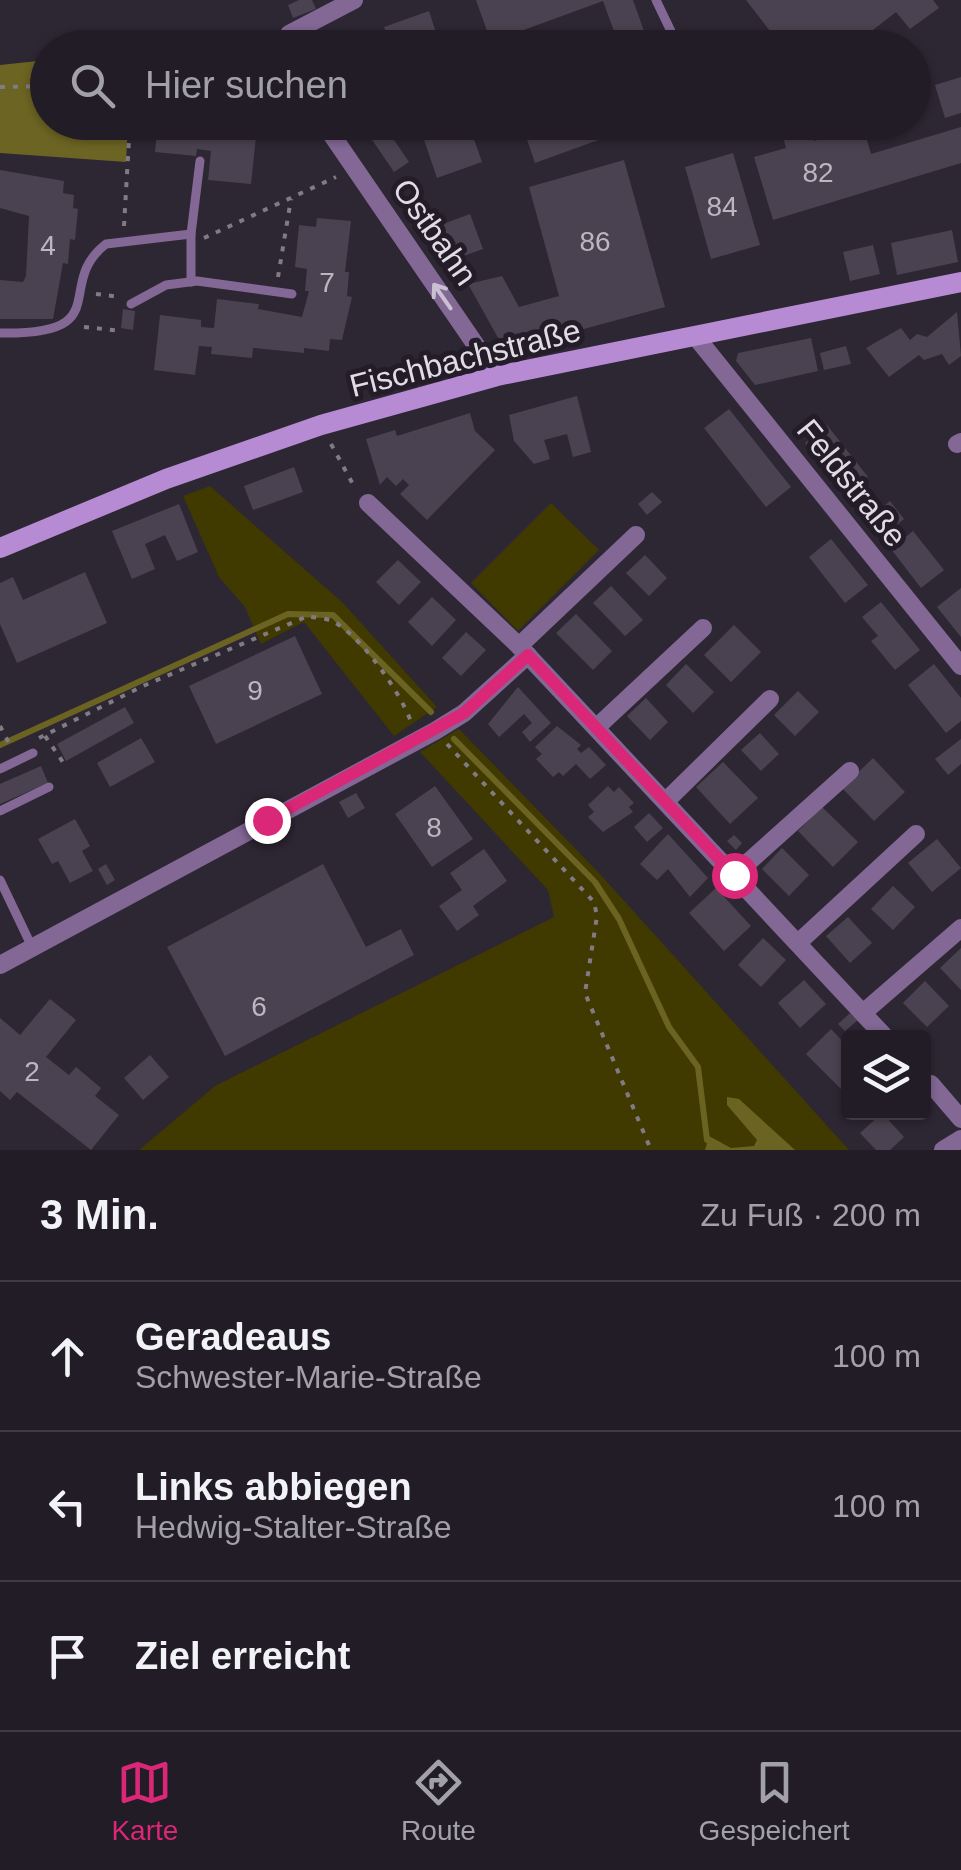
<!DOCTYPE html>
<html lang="de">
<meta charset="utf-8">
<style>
:root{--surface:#221c26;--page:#2e2932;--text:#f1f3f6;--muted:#a2a1a7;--line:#3f3a43;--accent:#db2777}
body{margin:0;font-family:Arial,sans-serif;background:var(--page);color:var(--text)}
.controls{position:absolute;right:30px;bottom:30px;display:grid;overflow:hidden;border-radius:10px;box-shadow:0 2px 8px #0004}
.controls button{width:90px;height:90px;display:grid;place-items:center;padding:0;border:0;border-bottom:2px solid var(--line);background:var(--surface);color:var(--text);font:50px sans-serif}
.stop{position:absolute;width:30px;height:30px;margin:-22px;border:8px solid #db2777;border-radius:50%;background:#fff}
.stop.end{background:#db2777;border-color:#fff;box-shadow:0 2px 10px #0008}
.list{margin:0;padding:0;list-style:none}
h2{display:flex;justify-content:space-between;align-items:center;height:130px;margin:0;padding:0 40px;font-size:42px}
h2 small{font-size:32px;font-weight:400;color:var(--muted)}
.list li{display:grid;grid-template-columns:65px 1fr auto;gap:30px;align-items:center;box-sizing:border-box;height:150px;padding:0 40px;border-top:2px solid var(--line)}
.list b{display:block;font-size:38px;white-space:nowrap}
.list p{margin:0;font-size:32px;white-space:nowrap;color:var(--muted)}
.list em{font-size:32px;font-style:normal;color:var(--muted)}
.icon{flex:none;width:55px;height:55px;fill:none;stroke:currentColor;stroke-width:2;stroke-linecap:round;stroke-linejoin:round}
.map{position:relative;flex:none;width:961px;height:1150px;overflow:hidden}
.search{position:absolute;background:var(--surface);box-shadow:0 2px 8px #0004;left:30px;right:30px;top:30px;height:110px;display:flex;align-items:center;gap:25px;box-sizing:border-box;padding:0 35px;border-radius:55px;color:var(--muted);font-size:38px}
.sheet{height:580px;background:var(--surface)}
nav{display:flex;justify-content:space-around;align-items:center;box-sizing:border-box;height:140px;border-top:2px solid var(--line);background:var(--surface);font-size:28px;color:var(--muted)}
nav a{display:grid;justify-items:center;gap:5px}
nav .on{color:var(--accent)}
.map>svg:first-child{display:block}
.green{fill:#403900}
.forest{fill:#6c6422}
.water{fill:#6b6321}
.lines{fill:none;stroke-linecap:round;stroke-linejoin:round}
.stream{stroke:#6b6321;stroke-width:6}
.building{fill:#4a4250}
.path{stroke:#817b86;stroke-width:4;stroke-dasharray:5 8;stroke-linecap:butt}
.lane{stroke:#836896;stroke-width:9}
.street{stroke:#836896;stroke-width:18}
.secondary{stroke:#b68bd4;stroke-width:20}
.oneway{stroke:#cac0d1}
.route{stroke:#db2777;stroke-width:12}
.labels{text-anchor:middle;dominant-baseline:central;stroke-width:10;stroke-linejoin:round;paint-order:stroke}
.number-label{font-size:28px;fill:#bbb6c0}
.street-label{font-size:32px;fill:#e1dde5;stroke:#241c29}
</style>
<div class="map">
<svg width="961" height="1150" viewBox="0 0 961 1150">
<rect width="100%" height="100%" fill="#2d2633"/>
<g class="green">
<path d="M210,486L343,603L437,707L394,736L304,622L261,644L245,607L219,577L183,496Z"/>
<path d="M551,503L599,550L518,631L471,583Z"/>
<path d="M459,729L599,873L849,1150H139L215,1086L554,917L548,890L420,752Z"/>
</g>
<path class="forest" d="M47,60L48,122L128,123L126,162L0,153V65Z"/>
<path class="water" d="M727,1097L739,1099L795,1150H705L709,1136L731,1148L754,1146L757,1140L727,1105Z"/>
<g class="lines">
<g class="stream">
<path d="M454,739L595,882L619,919L669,1027L698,1067L707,1140"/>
<path d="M0,745L288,614L333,615L431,712"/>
</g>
</g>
<g class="building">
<path d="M299,0H312L316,9L293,18L288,5Z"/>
<path d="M476,0H633L650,48H620L603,1L491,42Z"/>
<path d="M746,0H933L939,8L910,29L896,12L850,48H783Z"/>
<path d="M429,11L441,48H391L384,27Z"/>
<path d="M961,77V113L945,118L935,85Z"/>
<path d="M158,122H200L199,130L213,131L214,122L257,127L251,184L208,180L211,151L197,149L196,156L155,152Z"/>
<path d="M360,122H382L409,162L394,172Z"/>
<path d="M418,122H468L482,162L437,178Z"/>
<path d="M521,122H645V123L535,163Z"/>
<path d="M779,122H808L814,141L863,126L871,154L961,127V163L773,220L754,157L786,148Z"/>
<path d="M733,153L760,245L711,259L685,167Z"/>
<path d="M624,160L665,307L569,333L567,328L502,345L468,284L502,276L519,307L559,296L529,187Z"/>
<path d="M0,170L64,181L63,193L74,195L73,208L78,209L75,240L70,239L68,264L63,263L53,319H0V280L23,282L26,276L29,216L0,208Z"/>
<path d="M470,214L483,249L444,263L432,228Z"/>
<path d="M317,218L351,221L345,272H349L347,296L352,297L342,340L330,339L329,351L304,348V353L253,348L252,358L211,354L212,347L199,346L195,375L154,370L160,315L201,320V327L214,328L217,299L259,304L258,309L302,317L309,291H305L307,269L295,267L299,225L316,227Z"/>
<path d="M952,230L958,262L897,275L891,243Z"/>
<path d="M873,245L880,274L850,281L843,252Z"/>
<path d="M123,309L135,311L133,330L121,328Z"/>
<path d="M957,312L961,356L949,365L942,354L924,360L919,355L889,377L866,348L901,328L910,340L917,334L927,337Z"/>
<path d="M811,338L818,371L755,385L736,361L738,353Z"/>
<path d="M846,346L851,364L824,370L820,353Z"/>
<path d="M577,396L591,452L573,457L567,434L544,440L550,459L534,464L514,441L509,415Z"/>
<path d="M729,409L791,487L766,507L704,428Z"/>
<path d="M470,413L475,431L495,450L427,520L400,494L409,485L403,479L396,486L387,477L380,485L366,439L395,430L397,436Z"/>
<path d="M827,425L868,477L847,494L805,443Z"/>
<path d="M294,467L303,492L253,510L244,486Z"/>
<path d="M652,492L662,502L647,515L638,504Z"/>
<path d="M890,501L904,519L881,537L867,520Z"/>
<path d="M179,504L198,552L177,561L165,535L145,544L155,569L132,579L112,531Z"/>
<path d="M913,531L944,570L921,588L891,549Z"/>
<path d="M831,539L868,585L845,603L809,557Z"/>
<path d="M645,555L667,578L649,596L626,573Z"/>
<path d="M398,560L421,582L399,605L376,582Z"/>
<path d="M85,572L107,623L17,663L0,624V583L13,577L23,600Z"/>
<path d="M611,586L643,620L625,636L593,603Z"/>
<path d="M961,588V637L937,607Z"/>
<path d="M432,597L456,620L432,646L408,622Z"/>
<path d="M881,602L920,650L895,670L871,641L878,636L862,617Z"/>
<path d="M576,614L612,651L593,670L556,633Z"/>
<path d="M734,625L761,652L731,682L704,655Z"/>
<path d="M466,632L486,650L461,676L442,658Z"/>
<path d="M295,636L322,694L216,744L189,686Z"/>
<path d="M686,664L714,692L693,713L666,685Z"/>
<path d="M934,664L961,698V721L946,733L908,685Z"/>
<path d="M518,687L551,723L530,742L522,732L532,723L524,714L499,737L488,724Z"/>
<path d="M798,691L819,712L795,736L774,715Z"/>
<path d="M646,698L668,722L650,740L627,716Z"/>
<path d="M125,707L134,723L66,761L57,744Z"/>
<path d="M557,726L581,745L577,749L581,753L589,747L606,765L590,779L576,764L563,776L559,772L553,777L536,759L542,754L535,747Z"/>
<path d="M760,733L779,754L761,771L741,750Z"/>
<path d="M141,738L155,762L110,787L97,763Z"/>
<path d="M961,739V764L948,775L935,759Z"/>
<path d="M873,758L905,792L874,821L842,788Z"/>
<path d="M723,762L758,798L730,824L696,787Z"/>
<path d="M41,766L48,783L0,804V784Z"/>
<path d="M435,786L473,839L432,867L395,814Z"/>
<path d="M608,786L614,792L619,787L634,803L629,807L633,812L603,832L588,817L594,812L588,805Z"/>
<path d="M356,793L365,808L348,818L339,802Z"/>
<path d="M822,807L858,842L833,867L798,831Z"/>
<path d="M649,813L663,828L647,842L634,827Z"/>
<path d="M75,819L90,846L82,851L93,871L70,883L58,861L52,864L38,839Z"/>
<path d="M668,834L708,878L690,897L668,869L657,880L640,864Z"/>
<path d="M734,835L742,843L736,850L727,841Z"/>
<path d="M937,839L961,868L932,892L908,863Z"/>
<path d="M782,848L809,875L789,896L762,869Z"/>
<path d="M484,849L507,881L473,906L479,915L457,931L439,906L462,890L450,873Z"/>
<path d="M106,864L115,880L107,885L98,869Z"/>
<path d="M323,864L366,947L401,929L414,955L225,1056L167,947Z"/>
<path d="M893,886L915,907L893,930L871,909Z"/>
<path d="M716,888L751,926L724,951L689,913Z"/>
<path d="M848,917L872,943L850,963L826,936Z"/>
<path d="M763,938L786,960L761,987L738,965Z"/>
<path d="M961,948V990L940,968Z"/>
<path d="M804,980L826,1004L800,1028L778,1003Z"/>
<path d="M925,981L949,1006L927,1027L903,1003Z"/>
<path d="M50,999L76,1020L46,1057L69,1075L76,1067L101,1088L95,1096L119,1115L91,1150L17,1092L10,1100L0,1091V1018L20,1035Z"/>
<path d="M850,1013L858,1020L845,1031L838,1024Z"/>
<path d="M831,1029L848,1047V1096L806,1054Z"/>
<path d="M150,1055L169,1077L143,1100L124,1078Z"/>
<path d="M882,1113L904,1137L890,1150H876L860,1133Z"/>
</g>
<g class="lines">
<g class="path">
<path d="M240,48H261"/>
<path d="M0,87L48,86"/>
<path d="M124,226L130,122"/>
<path d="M204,238L336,177"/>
<path d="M278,277L291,199"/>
<path d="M96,294L121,297"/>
<path d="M84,327L122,331"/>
<path d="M331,444L355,488"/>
<path d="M0,726L12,749"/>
<path d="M45,736L67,768"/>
<path d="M39,738L143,686L308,616C315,618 325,618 332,621C360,634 401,693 411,722"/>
<path d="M447,744L594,902L597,916L585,993L651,1150"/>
</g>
<g class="lane">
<path d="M656,0L679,48"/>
<path d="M191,282V234L200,161"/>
<path d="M131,304L166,285L197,281L292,294"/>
<path d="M0,333C118,335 53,285 106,244L191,234"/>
<path d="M0,769L33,753"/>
<path d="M0,811L49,787"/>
<path d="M0,880L32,947"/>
</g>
<g class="street">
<path d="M284,48L289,34L354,0"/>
<path d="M323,122L497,376"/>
<path d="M696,337L961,666"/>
<path d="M957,444L961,442"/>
<path d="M368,503L519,646L886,1038"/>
<path d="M519,646L636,535"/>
<path d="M597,727L703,628"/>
<path d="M666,801L770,699"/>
<path d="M734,875L850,771"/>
<path d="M799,942L916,834"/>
<path d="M0,965L435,731L464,713L528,655"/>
<path d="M864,1012L961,928"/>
<path d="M931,1084L961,1119"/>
<path d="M943,1150L961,1139"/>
</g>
<path class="secondary" d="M0,548L166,479L321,425L497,376L961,282"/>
</g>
<defs><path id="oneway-shaft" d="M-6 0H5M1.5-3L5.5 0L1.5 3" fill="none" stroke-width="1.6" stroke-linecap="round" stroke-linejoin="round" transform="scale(2.5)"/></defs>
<use class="oneway" href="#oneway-shaft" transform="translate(442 296) rotate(-125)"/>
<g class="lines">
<path class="route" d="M267,820L464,713L528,655L734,875"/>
</g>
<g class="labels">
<g class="number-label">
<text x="818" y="172">82</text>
<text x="722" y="206">84</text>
<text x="595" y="241">86</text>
<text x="48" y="245">4</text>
<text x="327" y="282">7</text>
<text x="255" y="690">9</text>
<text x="434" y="827">8</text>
<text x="259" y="1006">6</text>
<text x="32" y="1071">2</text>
</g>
<g class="street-label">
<text transform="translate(435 232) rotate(55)">Ostbahn</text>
<text transform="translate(465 358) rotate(-14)">Fischbachstraße</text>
<text transform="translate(852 483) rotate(51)">Feldstraße</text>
</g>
</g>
</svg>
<div class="controls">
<button><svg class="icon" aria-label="layers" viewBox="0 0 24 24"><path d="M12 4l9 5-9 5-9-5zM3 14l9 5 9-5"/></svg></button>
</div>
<div class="stop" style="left:734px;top:875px"></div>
<div class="stop end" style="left:267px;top:820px"></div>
<div class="search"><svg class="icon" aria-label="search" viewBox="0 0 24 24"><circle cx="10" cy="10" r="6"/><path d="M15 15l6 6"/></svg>Hier suchen</div>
</div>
<section class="sheet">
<h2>3 Min.<small>Zu Fuß · 200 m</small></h2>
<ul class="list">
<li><svg class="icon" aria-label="ahead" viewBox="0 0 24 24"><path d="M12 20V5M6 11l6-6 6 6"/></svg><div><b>Geradeaus</b><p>Schwester-Marie-Straße</p></div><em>100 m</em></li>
<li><svg class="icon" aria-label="left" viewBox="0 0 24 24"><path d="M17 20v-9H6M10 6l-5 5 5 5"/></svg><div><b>Links abbiegen</b><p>Hedwig-Stalter-Straße</p></div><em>100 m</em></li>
<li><svg class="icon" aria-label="arrive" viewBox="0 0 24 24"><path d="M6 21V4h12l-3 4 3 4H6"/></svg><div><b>Ziel erreicht</b></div></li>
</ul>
</section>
<nav>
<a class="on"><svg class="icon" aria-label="map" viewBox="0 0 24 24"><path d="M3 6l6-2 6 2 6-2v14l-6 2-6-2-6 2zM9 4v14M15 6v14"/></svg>Karte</a>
<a><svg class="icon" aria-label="directions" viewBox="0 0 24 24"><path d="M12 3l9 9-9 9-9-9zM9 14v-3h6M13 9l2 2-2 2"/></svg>Route</a>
<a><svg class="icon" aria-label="saved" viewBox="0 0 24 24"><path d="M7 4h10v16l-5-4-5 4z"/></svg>Gespeichert</a>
</nav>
